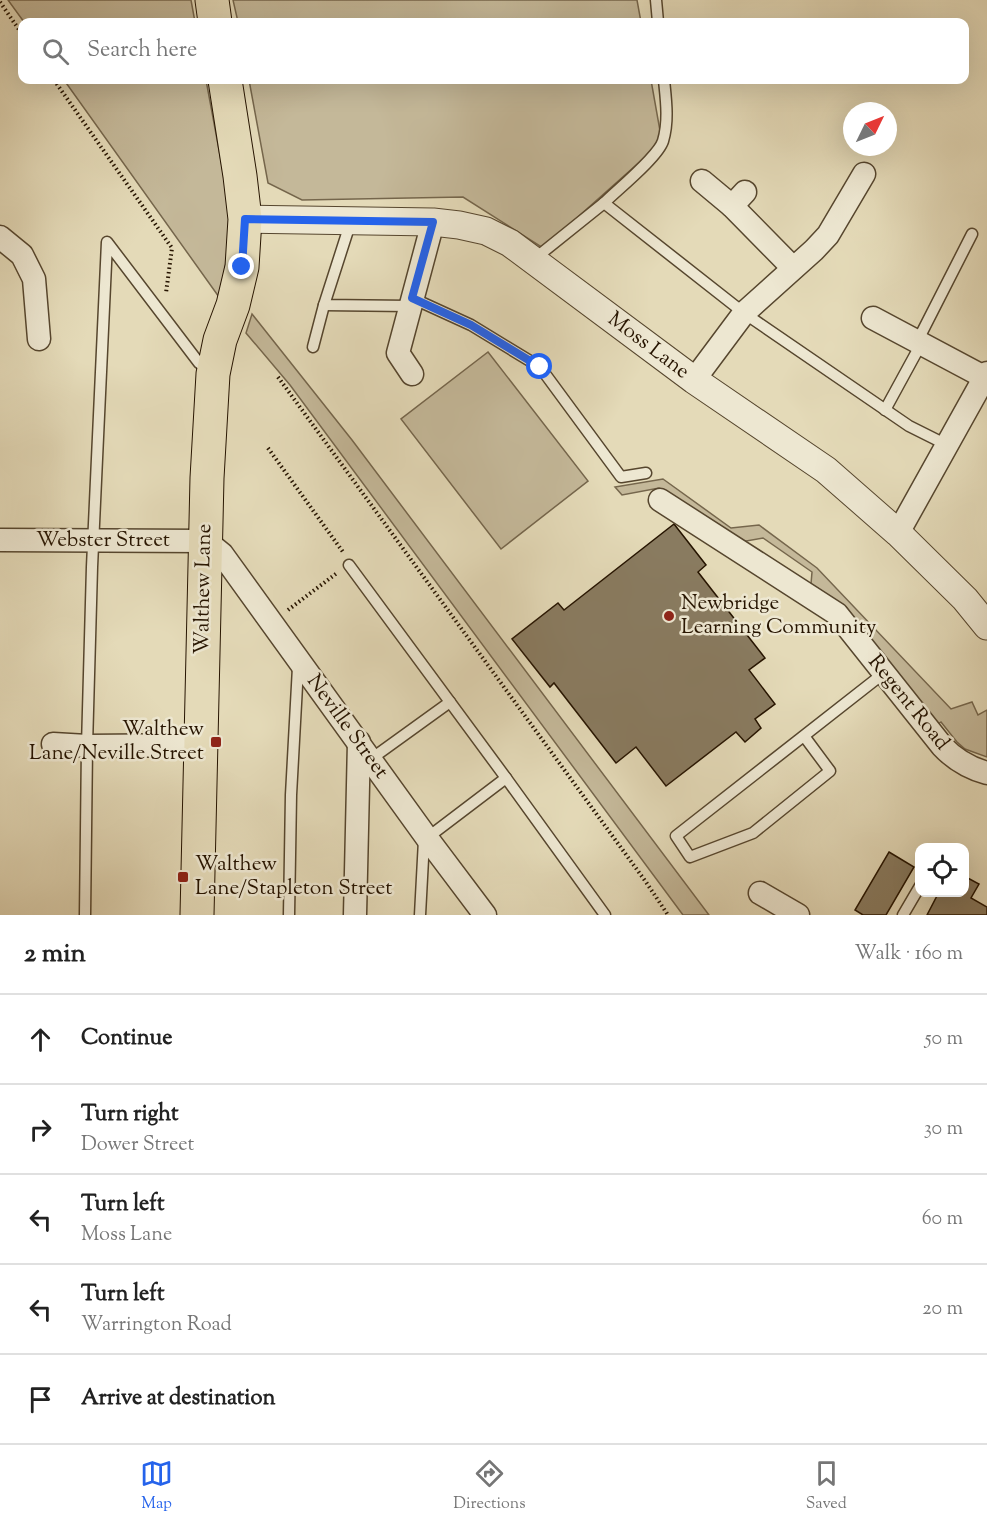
<!DOCTYPE html>
<meta charset="utf-8">
<style>
:root{--surface:#fff;--page:#f6f6f6;--text:#222;--muted:#767676;--line:#e0e0e0;--accent:#2563eb}
body{margin:0;font-family:"Sorts Mill Goudy",serif;background:var(--page);color:var(--text)}
.controls{position:absolute;right:18px;bottom:18px;display:grid;overflow:hidden;border-radius:12px;box-shadow:0 6px 24px #0002}
.controls button{width:54px;height:54px;display:grid;place-items:center;padding:0;border:0;border-bottom:2px solid var(--line);background:var(--surface);color:var(--text);font:30px sans-serif}
.compass{position:absolute;left:843px;top:102px;width:54px;height:54px;border-radius:50%;background:var(--surface);box-shadow:0 6px 24px #0002;rotate:47deg}
.stop{position:absolute;width:18px;height:18px;margin:-14px;border:4px solid #2563eb;border-radius:50%;background:#fff}
.stop.end{background:#2563eb;border-color:#fff;box-shadow:0 2px 6px #0008}
.list{margin:0;padding:0;list-style:none}
h2{display:flex;justify-content:space-between;align-items:center;height:78px;margin:0;padding:0 24px;font-size:26px}
h2 small{font-size:20px;font-weight:400;color:var(--muted)}
.list li{display:grid;grid-template-columns:39px 1fr auto;gap:18px;align-items:center;box-sizing:border-box;height:90px;padding:0 24px;border-top:2px solid var(--line)}
.list b{display:block;font-size:22px;white-space:nowrap}
.list p{margin:0;font-size:20px;white-space:nowrap;color:var(--muted)}
.list em{font-size:20px;font-style:normal;color:var(--muted)}
.icon{flex:none;width:33px;height:33px;fill:none;stroke:currentColor;stroke-width:2;stroke-linecap:round;stroke-linejoin:round}
.map{position:relative;flex:none;width:987px;height:915px;overflow:hidden}
.search{position:absolute;background:var(--surface);box-shadow:0 6px 24px #0002;left:18px;right:18px;top:18px;height:66px;display:flex;align-items:center;gap:15px;box-sizing:border-box;padding:0 21px;border-radius:12px;color:var(--muted);font-size:22px}
.sheet{height:528px;background:var(--surface)}
nav{display:flex;justify-content:space-around;align-items:center;box-sizing:border-box;height:84px;border-top:2px solid var(--line);background:var(--surface);font-size:16px;color:var(--muted)}
nav a{display:grid;justify-items:center;gap:3px}
nav .on{color:var(--accent)}
.map>svg:first-child{display:block}
.green{fill:#c4b899;stroke:#75664c;stroke-width:1.5}
.building{fill:#897b60;stroke:#261400;stroke-width:1.5}
.lines{fill:none;stroke-linecap:round;stroke-linejoin:round}
.service-casing{stroke:#56462e;stroke-width:13}
.minor-casing{stroke:#56462e;stroke-width:25}
.tertiary-casing{stroke:#56462e;stroke-width:29}
.primary-casing{stroke:#261400;stroke-width:35}
.path{stroke:#261400;stroke-width:4;stroke-dasharray:1.5 3;stroke-linecap:butt}
.service{stroke:#ede7d1;stroke-width:10}
.minor{stroke:#ede7d1;stroke-width:22}
.tertiary{stroke:#ede7d1;stroke-width:27}
.primary{stroke:#e4dab8;stroke-width:33}
.route{stroke:#2563eb;stroke-width:8}
.poi-dot{fill:#8f2418;stroke:#ede7d1;stroke-width:2}
.labels{text-anchor:middle;dominant-baseline:central;stroke-width:5;stroke-linejoin:round;paint-order:stroke}
.street-label{font-size:21px;fill:#261400;stroke:#ede7d1}
.poi-label{font-size:21px;fill:#261400;stroke:#ede7d1;text-anchor:start}
</style>
<div class="map">
<svg width="987" height="915" viewBox="0 0 987 915">
<rect width="100%" height="100%" fill="#e4dab8"/>
<filter id="stains"><feTurbulence type="fractalNoise" baseFrequency=".00333" numOctaves="4"/><feColorMatrix values="0 0 0 0 .2 0 0 0 0 .09 0 0 0 0 .02 0 0 0 .5 -.17"/></filter>
<radialGradient id="worn" r=".72"><stop offset=".6" stop-color="#630" stop-opacity="0"/><stop offset="1" stop-color="#630" stop-opacity=".3"/></radialGradient>
<g class="green">
<path d="M8,0H191L195,22H24Z"/>
<path d="M233,0H637L641,22H238Z"/>
<path d="M64,80H206L232,220L223,283L219,297Z"/>
<path d="M249,80H651L662,142L543,248L463,197L302,200L268,183Z"/>
<path d="M252,314L352,440L709,915H683L290,385L246,333Z"/>
<path d="M488,352L588,481L501,549L401,419Z"/>
<path d="M663,479L731,528L759,525L817,568L951,709L972,702L978,715L987,710V757L965,749L957,742L941,722L935,726L846,607L811,584L812,572L763,538L735,543L659,488L622,495L615,487Z"/>
</g>
<g class="building">
<path d="M674,524L706,565L698,572L765,658L749,670L775,704L755,719L761,728L745,742L736,732L666,786L636,747L616,763L554,683L550,687L512,639L558,603L564,610Z"/>
<path d="M889,852L914,867L886,915H863L855,910Z"/>
<path d="M964,876L979,884L971,898L987,907V915H927L939,892H964Z"/>
</g>
<g class="lines">
<defs>
<g id="service">
<path d="M656,0L658,22"/>
<path d="M604,203C617,190 658,157 663,141C669,121 666,100 664,80"/>
<path d="M351,221L324,305L410,306"/>
<path d="M533,260L604,203L744,313L909,426L947,445"/>
<path d="M412,298L471,325L540,367L621,477L646,473"/>
<path d="M917,342L972,234"/>
<path d="M313,347L324,305"/>
<path d="M885,410L921,344"/>
<path d="M349,565L506,778L605,915"/>
<path d="M804,736L830,771L753,833L690,857L676,836L884,673"/>
<path d="M371,759L450,702"/>
<path d="M427,838L506,778"/>
<path d="M85,915L87,746L92,567L107,242L199,363L209,370"/>
<path d="M289,915L291,795L298,667"/>
<path d="M420,915L424,840"/>
<path d="M903,915L920,886"/>
</g>
<g id="minor">
<path d="M702,181L732,206L745,192"/>
<path d="M732,206L793,268"/>
<path d="M0,237L22,255L34,279L39,339"/>
<path d="M873,318L984,377"/>
<path d="M412,374L398,353L433,222"/>
<path d="M694,380L744,313L814,250L828,235L864,174"/>
<path d="M660,500L837,614L942,746C955,760 969,768 987,773"/>
<path d="M898,533L987,373"/>
<path d="M0,540L206,541L222,554L427,838L485,915"/>
<path d="M53,744L87,746L200,745"/>
<path d="M760,893L798,915"/>
<path d="M355,915L359,742"/>
</g>
<path id="tertiary" d="M245,219L433,222L459,225L486,231L510,243L694,380L826,470L898,533L965,599L987,626"/>
<g id="primary">
<path d="M212,0L215,22"/>
<path d="M197,915L207,478L213,374L220,340L233,305L242,267L245,219L240,176L225,80"/>
</g>
</defs>
<use href="#service" class="service-casing"/>
<use href="#minor" class="minor-casing"/>
<use href="#tertiary" class="tertiary-casing"/>
<use href="#primary" class="primary-casing"/>
<g class="path">
<path d="M0,2L22,34"/>
<path d="M54,80L172,248L166,293"/>
<path d="M278,377L646,882L668,915"/>
<path d="M268,448L343,552"/>
<path d="M288,610L337,573"/>
</g>
<use href="#service" class="service"/>
<use href="#minor" class="minor"/>
<use href="#tertiary" class="tertiary"/>
<use href="#primary" class="primary"/>
</g>
<g class="lines">
<path class="route" d="M242,267L245,219L433,222L412,298L471,325L540,367"/>
</g>
<g class="poi-dot">
<circle cx="669" cy="616" r="6"/>
<rect x="210" y="736" width="12" height="12" rx="3"/>
<rect x="177" y="871" width="12" height="12" rx="3"/>
</g>
<g class="labels">
<g class="street-label">
<text transform="translate(648 346) rotate(37)">Moss Lane</text>
<text x="103" y="541">Webster Street</text>
<text transform="translate(204 589) rotate(-89)">Walthew Lane</text>
<text transform="translate(908 703) rotate(51)">Regent Road</text>
<text transform="translate(347 727) rotate(54)">Neville Street</text>
</g>
<g class="poi-label">
<text x="681" y="604">Newbridge<tspan x="681" dy="24">Learning Community</tspan></text>
<text x="204" y="730" text-anchor="end">Walthew<tspan x="204" dy="24">Lane/Neville Street</tspan></text>
<text x="195" y="865">Walthew<tspan x="195" dy="24">Lane/Stapleton Street</tspan></text>
</g>
</g>
<rect width="100%" height="100%" filter="url(#stains)"/>
<rect width="100%" height="100%" fill="url(#worn)"/>
</svg>
<div class="controls">
<button><svg class="icon" aria-label="locate" viewBox="0 0 24 24"><circle cx="12" cy="12" r="6"/><path d="M12 2v4M12 18v4M2 12h4M18 12h4"/></svg></button>
</div>
<svg class="compass" viewBox="-18 -18 36 36"><path d="M0-13l5 13h-10z" fill="#e53935"/><path d="M0 13l5-13h-10z" fill="#767676"/></svg>
<div class="stop" style="left:540px;top:367px"></div>
<div class="stop end" style="left:242px;top:267px"></div>
<div class="search"><svg class="icon" aria-label="search" viewBox="0 0 24 24"><circle cx="10" cy="10" r="6"/><path d="M15 15l6 6"/></svg>Search here</div>
</div>
<section class="sheet">
<h2>2 min<small>Walk · 160 m</small></h2>
<ul class="list">
<li><svg class="icon" aria-label="ahead" viewBox="0 0 24 24"><path d="M12 20V5M6 11l6-6 6 6"/></svg><div><b>Continue</b></div><em>50 m</em></li>
<li><svg class="icon" aria-label="right" viewBox="0 0 24 24"><path d="M7 20v-9h11M14 6l5 5-5 5"/></svg><div><b>Turn right</b><p>Dower Street</p></div><em>30 m</em></li>
<li><svg class="icon" aria-label="left" viewBox="0 0 24 24"><path d="M17 20v-9H6M10 6l-5 5 5 5"/></svg><div><b>Turn left</b><p>Moss Lane</p></div><em>60 m</em></li>
<li><svg class="icon" aria-label="left" viewBox="0 0 24 24"><path d="M17 20v-9H6M10 6l-5 5 5 5"/></svg><div><b>Turn left</b><p>Warrington Road</p></div><em>20 m</em></li>
<li><svg class="icon" aria-label="arrive" viewBox="0 0 24 24"><path d="M6 21V4h12l-3 4 3 4H6"/></svg><div><b>Arrive at destination</b></div></li>
</ul>
</section>
<nav>
<a class="on"><svg class="icon" aria-label="map" viewBox="0 0 24 24"><path d="M3 6l6-2 6 2 6-2v14l-6 2-6-2-6 2zM9 4v14M15 6v14"/></svg>Map</a>
<a><svg class="icon" aria-label="directions" viewBox="0 0 24 24"><path d="M12 3l9 9-9 9-9-9zM9 14v-3h6M13 9l2 2-2 2"/></svg>Directions</a>
<a><svg class="icon" aria-label="saved" viewBox="0 0 24 24"><path d="M7 4h10v16l-5-4-5 4z"/></svg>Saved</a>
</nav>
